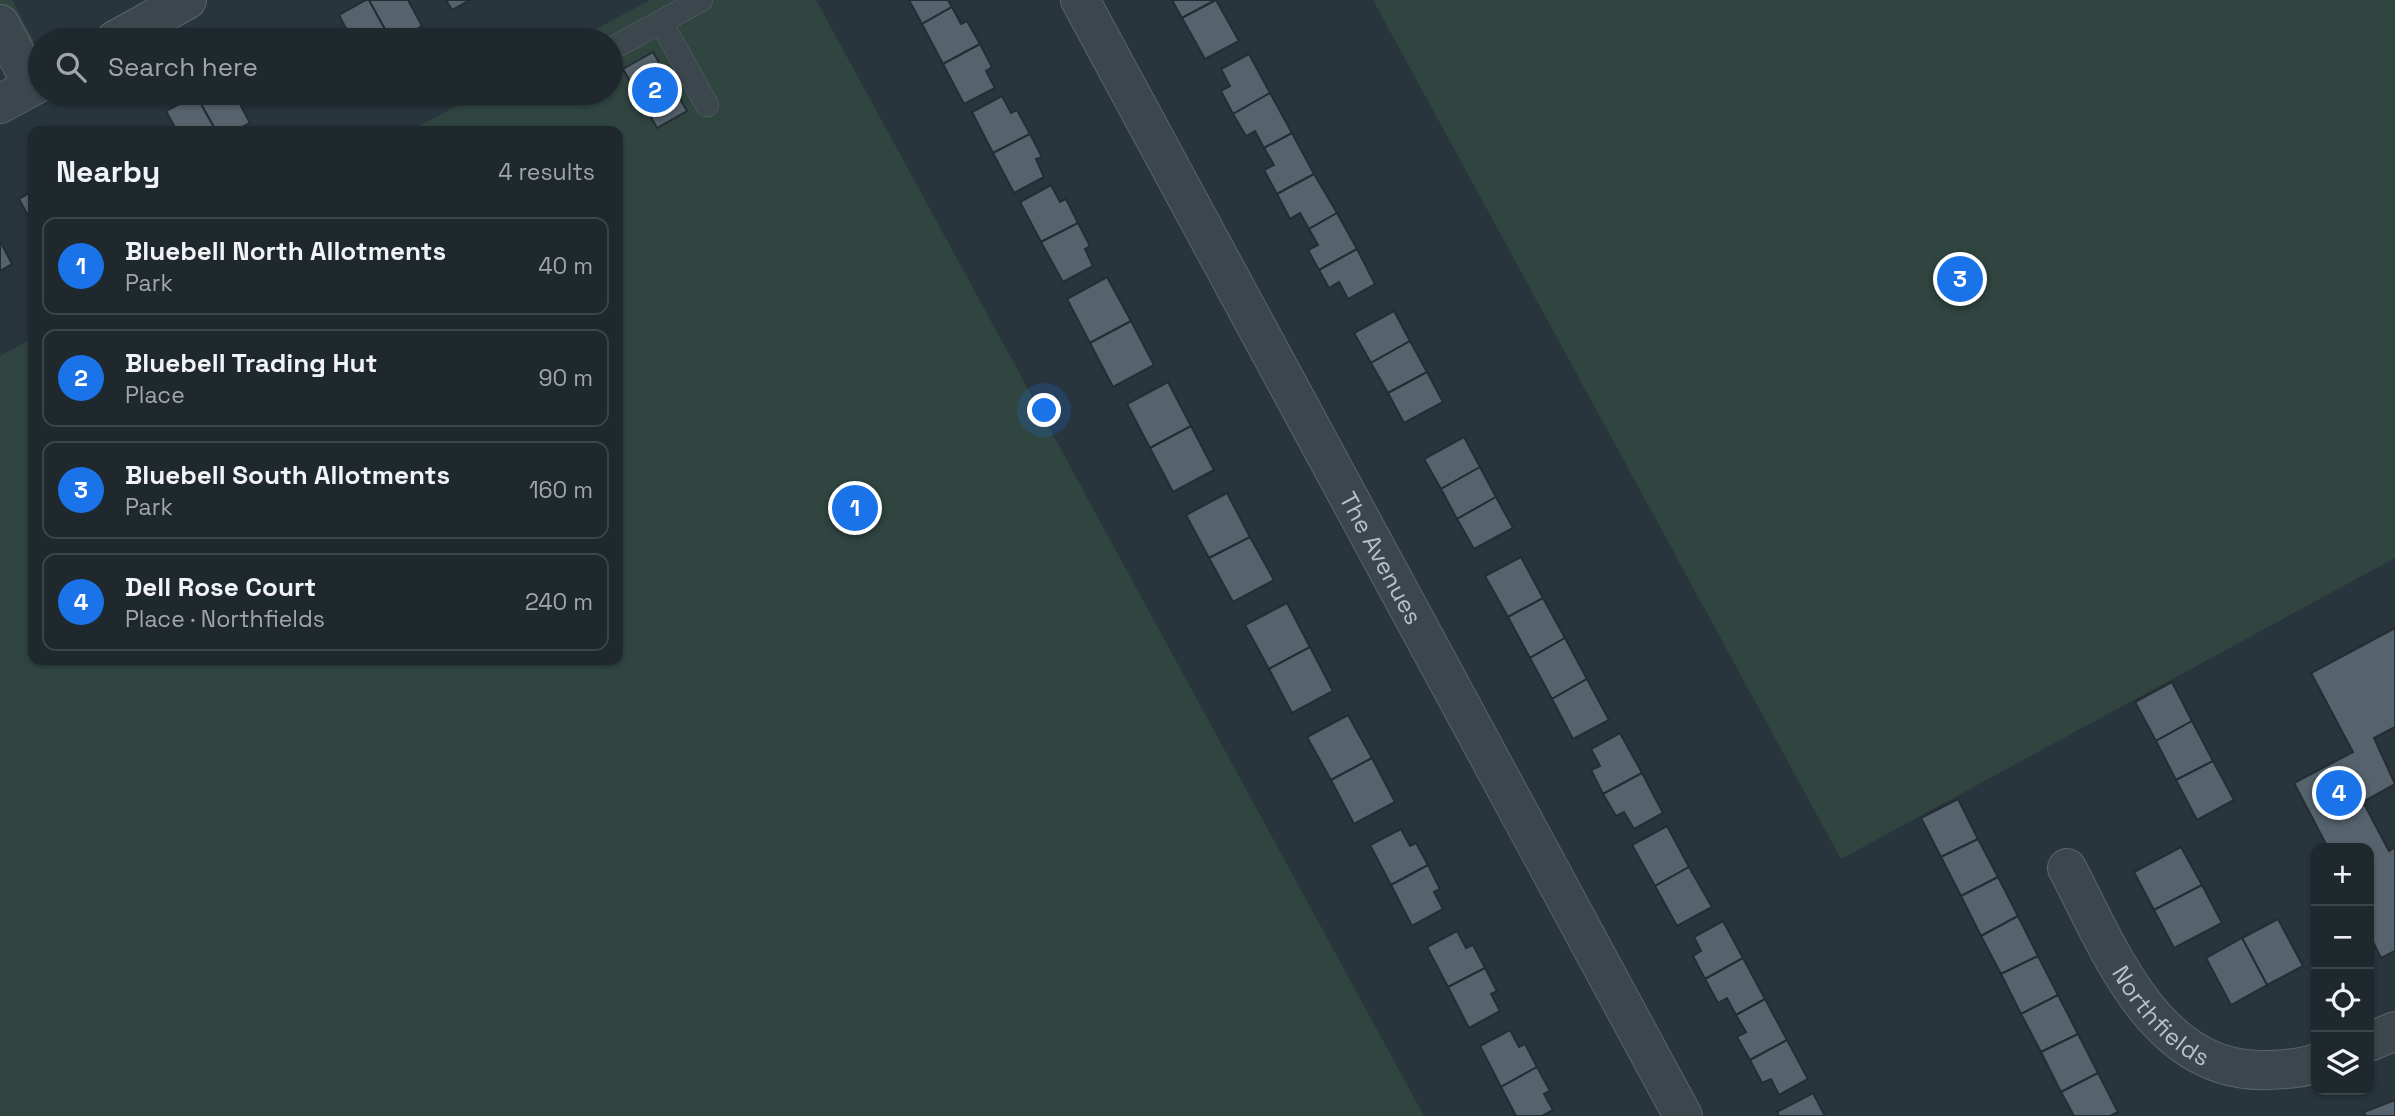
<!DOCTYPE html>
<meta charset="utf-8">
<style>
:root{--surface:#1e282d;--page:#263035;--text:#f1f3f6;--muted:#a1a6aa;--line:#3c4449;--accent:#1a73e8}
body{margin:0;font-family:"Space Grotesk",sans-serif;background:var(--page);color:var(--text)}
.controls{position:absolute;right:21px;bottom:21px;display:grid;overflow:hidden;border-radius:14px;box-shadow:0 2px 5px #0004}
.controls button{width:63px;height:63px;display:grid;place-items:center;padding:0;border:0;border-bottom:2px solid var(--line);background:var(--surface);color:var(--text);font:35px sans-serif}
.you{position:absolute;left:1045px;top:411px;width:24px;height:24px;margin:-18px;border:5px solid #fff;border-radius:50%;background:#1a73e8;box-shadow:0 0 0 10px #1a73e833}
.badge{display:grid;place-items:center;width:46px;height:46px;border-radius:50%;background:var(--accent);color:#fff;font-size:23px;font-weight:700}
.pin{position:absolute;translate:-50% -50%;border:4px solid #fff;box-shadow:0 2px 7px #0006}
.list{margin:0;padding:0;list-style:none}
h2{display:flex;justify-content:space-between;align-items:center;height:91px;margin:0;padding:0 28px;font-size:30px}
h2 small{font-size:23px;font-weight:400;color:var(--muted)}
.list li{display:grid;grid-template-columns:46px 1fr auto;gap:21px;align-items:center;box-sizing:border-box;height:98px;margin:0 14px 14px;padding:0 14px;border:2px solid var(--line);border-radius:14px}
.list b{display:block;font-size:26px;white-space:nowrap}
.list p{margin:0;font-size:23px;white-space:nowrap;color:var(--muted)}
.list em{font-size:23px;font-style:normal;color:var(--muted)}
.icon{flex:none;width:38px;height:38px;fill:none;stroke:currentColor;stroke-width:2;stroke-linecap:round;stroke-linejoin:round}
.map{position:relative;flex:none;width:2395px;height:1116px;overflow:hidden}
.search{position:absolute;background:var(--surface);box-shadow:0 2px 5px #0004;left:28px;top:28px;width:595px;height:77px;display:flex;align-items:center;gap:18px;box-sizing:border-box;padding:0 24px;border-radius:38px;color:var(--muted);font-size:26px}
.panel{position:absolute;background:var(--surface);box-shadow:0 2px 5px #0004;left:28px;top:126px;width:595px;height:539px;border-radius:14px}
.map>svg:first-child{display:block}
.green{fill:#304540}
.building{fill:#56636c;stroke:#232d34;stroke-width:2}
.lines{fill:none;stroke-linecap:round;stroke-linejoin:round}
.lane-casing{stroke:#5a646b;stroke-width:24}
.street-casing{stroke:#5a646b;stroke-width:40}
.lane{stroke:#3c464d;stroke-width:23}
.street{stroke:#3c464d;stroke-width:38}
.labels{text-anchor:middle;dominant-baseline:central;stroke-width:5;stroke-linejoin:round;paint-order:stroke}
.street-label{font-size:24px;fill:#b8c1c8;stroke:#212b32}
</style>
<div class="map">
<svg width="2395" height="1116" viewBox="0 0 2395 1116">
<rect width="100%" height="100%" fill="#28353c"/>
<g class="green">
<path d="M0,0H12L34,41L0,60Z"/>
<path d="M650,0H816L1424,1116H0V356L33,338V660H618V131H410L481,93H611V40H576Z"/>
<path d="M1373,0H2395V558L1841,859Z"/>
</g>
<g class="building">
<path d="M366,0H369L391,40H352L339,15Z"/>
<path d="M369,0H408L422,26L397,40H391Z"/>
<path d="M446,0H470L452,10Z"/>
<path d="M909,0H948L952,7L922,24Z"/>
<path d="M1172,0H1215L1182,18Z"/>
<path d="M1216,0L1239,41L1205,59L1182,18Z"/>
<path d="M952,7L961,24L967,21L980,44L943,64L922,24Z"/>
<path d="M313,30L319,40H295Z"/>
<path d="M980,44L992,67L986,71L995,88L964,104L943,64Z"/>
<path d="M653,52L687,111L657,128L623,69Z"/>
<path d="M1249,54L1270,93L1233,114L1221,91L1230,86L1221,69Z"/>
<path d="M200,93H234L250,123L234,131H216L196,95Z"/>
<path d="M269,93H304L277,107Z"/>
<path d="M1270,93L1292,133L1264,148L1255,131L1246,136L1233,114Z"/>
<path d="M196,95L216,131H177L166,111Z"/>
<path d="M1002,96L1011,113L1017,110L1030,134L993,153L972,112Z"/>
<path d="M1292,133L1314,174L1277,194L1264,170L1274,165L1264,148Z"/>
<path d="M1030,134L1042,157L1036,159L1044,177L1014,193L993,153Z"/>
<path d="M1314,174L1337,213L1309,229L1300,213L1290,219L1277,194Z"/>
<path d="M1051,185L1060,202L1066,199L1078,223L1041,242L1020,202Z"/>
<path d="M33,191V225L19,199Z"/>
<path d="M1337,213L1357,249L1319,270L1308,250L1318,245L1309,229Z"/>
<path d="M1078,223L1090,246L1085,249L1093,266L1063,282L1041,242Z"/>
<path d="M0,241L12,264L0,271Z"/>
<path d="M1357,249L1375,284L1348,299L1339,282L1329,288L1319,270Z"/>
<path d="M1107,277L1131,321L1090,343L1067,299Z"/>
<path d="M1394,311L1410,341L1371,363L1354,333Z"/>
<path d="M1131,321L1154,365L1113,387L1090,343Z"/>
<path d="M1410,341L1427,372L1388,393L1371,363Z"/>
<path d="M1427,372L1443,402L1404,423L1388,393Z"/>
<path d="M1168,382L1191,426L1150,448L1127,404Z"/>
<path d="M1191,426L1214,470L1173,492L1150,448Z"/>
<path d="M1464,437L1480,467L1441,489L1424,459Z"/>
<path d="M1480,467L1496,497L1457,519L1441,489Z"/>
<path d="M1227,493L1250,537L1209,558L1186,515Z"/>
<path d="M1496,497L1513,528L1474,549L1457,519Z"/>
<path d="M1250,537L1274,580L1233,602L1209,558Z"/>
<path d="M1521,557L1543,598L1508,617L1485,576Z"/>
<path d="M1543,598L1565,638L1530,658L1508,617Z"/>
<path d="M1287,603L1310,647L1269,669L1245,625Z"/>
<path d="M2395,628V727L2374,738L2395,784L2363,802L2389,851L2395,847V951L2381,958L2369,934V848H2328L2294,783L2353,752L2311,673Z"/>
<path d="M1565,638L1587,679L1552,699L1530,658Z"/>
<path d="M1310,647L1333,691L1292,713L1269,669Z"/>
<path d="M1587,679L1609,720L1573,739L1552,699Z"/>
<path d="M2172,682L2192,721L2156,741L2135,702Z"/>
<path d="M1348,715L1372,758L1331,780L1307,737Z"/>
<path d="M2192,721L2213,761L2176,780L2156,741Z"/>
<path d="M1620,733L1642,773L1603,794L1591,770L1600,766L1591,749Z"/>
<path d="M1372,758L1395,802L1354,824L1331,780Z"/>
<path d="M2213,761L2234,800L2197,820L2176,780Z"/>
<path d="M1642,773L1663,813L1634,829L1624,812L1616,816L1603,794Z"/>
<path d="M1958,799L1978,839L1941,857L1921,818Z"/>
<path d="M1667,826L1689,867L1655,886L1632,845Z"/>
<path d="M1401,829L1410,846L1416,843L1428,865L1391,885L1370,845Z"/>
<path d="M1978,839L1998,877L1961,896L1941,857Z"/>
<path d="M2181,847L2202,885L2154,910L2134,872Z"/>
<path d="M1428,865L1440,889L1434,892L1443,909L1412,926L1391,885Z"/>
<path d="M1689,867L1712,907L1677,926L1655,886Z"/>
<path d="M1998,877L2018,916L1981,936L1961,896Z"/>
<path d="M2202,885L2222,923L2174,948L2154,910Z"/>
<path d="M2018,916L2038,956L2001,974L1981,936Z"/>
<path d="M2278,919L2303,966L2267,985L2242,938Z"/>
<path d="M1723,921L1743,958L1705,979L1693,956L1701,951L1694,937Z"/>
<path d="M1457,931L1466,948L1473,945L1485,968L1448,987L1427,947Z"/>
<path d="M2242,938L2267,985L2231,1005L2206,958Z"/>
<path d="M2038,956L2058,995L2021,1014L2001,974Z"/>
<path d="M1743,958L1765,999L1736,1015L1727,998L1718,1003L1705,979Z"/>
<path d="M1485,968L1497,991L1491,994L1500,1011L1469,1028L1448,987Z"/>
<path d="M2058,995L2078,1034L2041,1052L2021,1014Z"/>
<path d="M1765,999L1787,1040L1750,1060L1737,1037L1746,1032L1736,1015Z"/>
<path d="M1510,1030L1519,1047L1525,1044L1537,1067L1501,1087L1480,1046Z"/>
<path d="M2078,1034L2098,1073L2061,1092L2041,1052Z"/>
<path d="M1787,1040L1808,1079L1779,1095L1771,1079L1762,1083L1750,1060Z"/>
<path d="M1537,1067L1550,1091L1544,1094L1553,1110L1542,1116H1516L1501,1087Z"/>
<path d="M2098,1073L2118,1112L2110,1116H2074L2061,1092Z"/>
<path d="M1813,1093L1825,1116H1779L1777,1112Z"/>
<path d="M2395,1100V1116H2366L2364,1112Z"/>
</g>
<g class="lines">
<defs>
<g id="lane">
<path d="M661,22L707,105"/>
<path d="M611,49L701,0"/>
</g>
<g id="street">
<path id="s1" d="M1080,0L1683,1116"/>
<path d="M0,24L33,86"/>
<path d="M115,40L187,0"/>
<path d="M0,104L40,82"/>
<path id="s2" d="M2067,868C2111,952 2156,1075 2269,1070C2286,1069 2301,1069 2316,1063"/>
<path d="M2369,1042L2395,1031"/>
</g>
</defs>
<use href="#lane" class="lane-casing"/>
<use href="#street" class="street-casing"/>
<use href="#lane" class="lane"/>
<use href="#street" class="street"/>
</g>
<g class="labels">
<g class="street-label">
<text stroke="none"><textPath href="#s1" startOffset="634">The Avenues</textPath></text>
<text stroke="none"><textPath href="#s2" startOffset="177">Northfields</textPath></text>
</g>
</g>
</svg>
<div class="controls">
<button>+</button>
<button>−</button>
<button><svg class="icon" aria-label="locate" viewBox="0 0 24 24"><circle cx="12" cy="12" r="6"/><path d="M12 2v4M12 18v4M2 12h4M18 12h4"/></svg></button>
<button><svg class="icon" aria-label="layers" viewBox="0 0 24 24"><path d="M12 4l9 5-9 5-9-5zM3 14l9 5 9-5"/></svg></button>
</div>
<div class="you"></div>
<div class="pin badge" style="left:855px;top:508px">1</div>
<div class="pin badge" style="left:655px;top:90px">2</div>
<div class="pin badge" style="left:1960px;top:279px">3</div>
<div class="pin badge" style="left:2339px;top:793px">4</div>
<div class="search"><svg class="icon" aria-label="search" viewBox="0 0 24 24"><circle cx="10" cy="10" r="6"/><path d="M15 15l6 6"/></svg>Search here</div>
<section class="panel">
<h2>Nearby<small>4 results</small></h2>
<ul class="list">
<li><span class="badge">1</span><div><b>Bluebell North Allotments</b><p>Park</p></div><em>40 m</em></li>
<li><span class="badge">2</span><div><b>Bluebell Trading Hut</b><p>Place</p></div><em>90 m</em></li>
<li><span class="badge">3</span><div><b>Bluebell South Allotments</b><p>Park</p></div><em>160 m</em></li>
<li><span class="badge">4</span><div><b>Dell Rose Court</b><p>Place · Northfields</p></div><em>240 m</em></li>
</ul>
</section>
</div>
